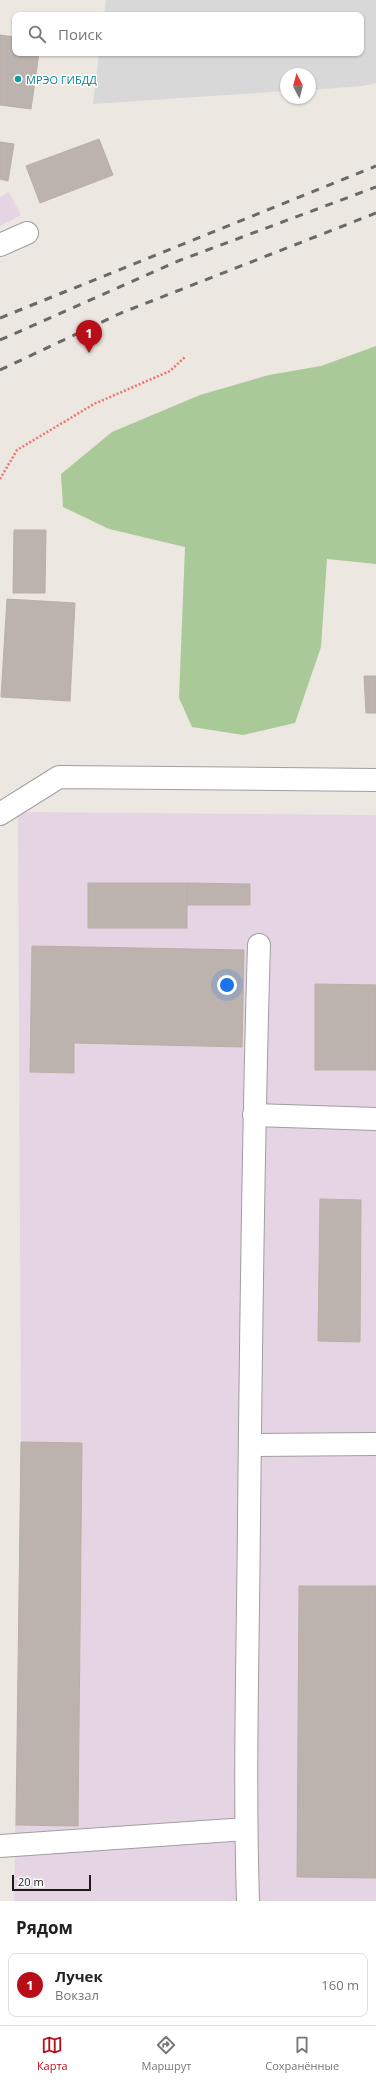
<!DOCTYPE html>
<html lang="ru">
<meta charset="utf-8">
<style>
:root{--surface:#fff;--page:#f2f2f2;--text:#222;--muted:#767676;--line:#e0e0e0;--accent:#b80e1a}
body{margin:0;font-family:"Open Sans",sans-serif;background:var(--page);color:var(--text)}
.compass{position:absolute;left:280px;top:68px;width:36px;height:36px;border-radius:50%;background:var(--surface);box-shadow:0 1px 3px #0004;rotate:353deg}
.scale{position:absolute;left:12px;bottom:10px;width:79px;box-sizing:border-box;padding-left:4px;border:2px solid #1b1b1b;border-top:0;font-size:11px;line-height:14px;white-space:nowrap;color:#1b1b1b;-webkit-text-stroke:3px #fff;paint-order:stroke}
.you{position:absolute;left:227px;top:985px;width:14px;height:14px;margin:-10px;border:3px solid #fff;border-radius:50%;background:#1a73e8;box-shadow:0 0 0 6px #1a73e833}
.badge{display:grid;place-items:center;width:26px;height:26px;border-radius:50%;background:var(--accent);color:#fff;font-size:13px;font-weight:700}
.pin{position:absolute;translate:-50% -33px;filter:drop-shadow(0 1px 2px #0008)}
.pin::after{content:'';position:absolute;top:21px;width:14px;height:12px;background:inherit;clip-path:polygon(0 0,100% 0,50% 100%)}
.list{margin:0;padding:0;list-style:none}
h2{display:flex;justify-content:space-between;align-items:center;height:52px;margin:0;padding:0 16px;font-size:17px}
h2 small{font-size:13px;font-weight:400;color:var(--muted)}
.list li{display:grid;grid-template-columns:26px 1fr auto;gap:12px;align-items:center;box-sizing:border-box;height:64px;margin:0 8px 8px;padding:0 8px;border:1px solid var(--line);border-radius:8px}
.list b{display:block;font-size:15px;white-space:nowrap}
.list p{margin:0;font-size:13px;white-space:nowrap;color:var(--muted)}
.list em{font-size:13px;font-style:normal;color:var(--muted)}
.icon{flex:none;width:22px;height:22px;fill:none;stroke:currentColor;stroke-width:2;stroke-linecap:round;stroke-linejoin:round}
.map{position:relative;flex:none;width:376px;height:1901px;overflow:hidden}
.search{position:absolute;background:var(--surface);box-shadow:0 1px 3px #0004;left:12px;right:12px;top:12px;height:44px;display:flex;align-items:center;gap:10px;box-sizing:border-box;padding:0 14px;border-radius:8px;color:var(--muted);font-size:15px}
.sheet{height:124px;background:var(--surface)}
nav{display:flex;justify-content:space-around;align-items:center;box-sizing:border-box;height:56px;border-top:1px solid var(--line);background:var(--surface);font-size:11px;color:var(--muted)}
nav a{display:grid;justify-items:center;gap:2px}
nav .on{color:var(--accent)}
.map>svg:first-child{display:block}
.residential{fill:#d9d8d8}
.industrial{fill:#e5d4e3}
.forest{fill:#aac999}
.building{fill:#bcb3ae;stroke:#bcaea5}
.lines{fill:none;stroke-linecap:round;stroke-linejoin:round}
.minor-casing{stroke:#9f9f9f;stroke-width:24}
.path{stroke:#ef746f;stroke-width:2.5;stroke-dasharray:2 2;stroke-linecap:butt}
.minor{stroke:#fff;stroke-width:22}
.rail{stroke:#696969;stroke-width:3;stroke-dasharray:8 8;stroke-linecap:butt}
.culture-dot{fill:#0f9aa8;stroke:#fff;stroke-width:1.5}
.labels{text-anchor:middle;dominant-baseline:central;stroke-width:3;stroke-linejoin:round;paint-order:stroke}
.culture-label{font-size:11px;fill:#0d838f;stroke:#fff;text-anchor:start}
</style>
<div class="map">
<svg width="376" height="1901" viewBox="0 0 376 1901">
<rect width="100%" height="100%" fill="#ece8e1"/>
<path class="residential" d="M106,0H376V83L362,86L310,90V74H286V91L93,104L99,53H361V15H104Z"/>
<g class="industrial">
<path d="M9,192L21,215L0,226V197Z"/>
<path d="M18,812L376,815V1901H14L21,1442Z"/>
</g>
<path class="forest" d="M376,346V564L327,559L321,647L295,723L243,735L192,727L179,698L185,547L109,529L63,507L61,474L112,432L200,395L269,375L321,366Z"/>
<g class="building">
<path d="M0,35L15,37V53H39L31,109L0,105Z"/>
<path d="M99,139L113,175L40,203L26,166Z"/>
<path d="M0,142L14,144L8,181L0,179Z"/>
<path d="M14,530H46L45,593H13Z"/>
<path d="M7,599L75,603L70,701L1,697Z"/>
<path d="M364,676H376V713H366Z"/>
<rect x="88" y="883" width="99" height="45"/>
<path d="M187,883L250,884V905H187Z"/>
<path d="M32,946L244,950L242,1047L74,1043V1073L30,1072Z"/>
<path d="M315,984L376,985V1070H315Z"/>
<path d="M320,1199L361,1200L360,1342L318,1341Z"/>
<path d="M21,1442L82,1443L78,1826L16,1825Z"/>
<path d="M299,1586H376V1878L297,1877Z"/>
</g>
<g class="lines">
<defs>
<g id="minor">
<path d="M0,245L27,233"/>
<path d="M0,814L59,777L376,780"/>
<path d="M254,1115L376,1119"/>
<path d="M250,1445L376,1444"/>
<path d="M0,1846L246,1829"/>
<path d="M248,1901C244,1775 248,1648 249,1521C251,1329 253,1137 259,945"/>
</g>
</defs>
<use href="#minor" class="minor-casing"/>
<path class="path" d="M0,479L17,450L94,404L170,371L185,357"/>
<use href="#minor" class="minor"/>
<g class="rail">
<path d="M0,318L376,166"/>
<path d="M0,340L178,261L376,187"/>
<path d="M0,370L121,313L376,213"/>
</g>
</g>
<circle class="culture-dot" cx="18" cy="79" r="4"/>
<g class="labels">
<g class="culture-label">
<text x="26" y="79">МРЭО ГИБДД</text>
</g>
</g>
</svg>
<svg class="compass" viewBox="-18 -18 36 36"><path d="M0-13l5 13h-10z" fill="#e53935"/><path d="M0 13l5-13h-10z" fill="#767676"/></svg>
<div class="scale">20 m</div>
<div class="you"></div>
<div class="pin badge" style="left:89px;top:353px">1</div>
<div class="search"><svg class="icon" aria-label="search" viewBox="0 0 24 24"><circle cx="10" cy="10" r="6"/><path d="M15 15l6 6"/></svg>Поиск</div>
</div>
<section class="sheet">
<h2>Рядом<small></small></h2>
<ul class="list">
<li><span class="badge">1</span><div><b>Лучек</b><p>Вокзал</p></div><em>160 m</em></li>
</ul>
</section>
<nav>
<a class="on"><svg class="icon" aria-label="map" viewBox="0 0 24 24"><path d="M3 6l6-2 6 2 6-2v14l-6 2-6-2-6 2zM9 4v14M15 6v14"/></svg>Карта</a>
<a><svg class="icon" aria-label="directions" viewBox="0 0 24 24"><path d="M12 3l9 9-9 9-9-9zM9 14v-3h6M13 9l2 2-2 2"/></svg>Маршрут</a>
<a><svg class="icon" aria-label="saved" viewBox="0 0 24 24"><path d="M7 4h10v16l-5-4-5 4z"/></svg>Сохранённые</a>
</nav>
